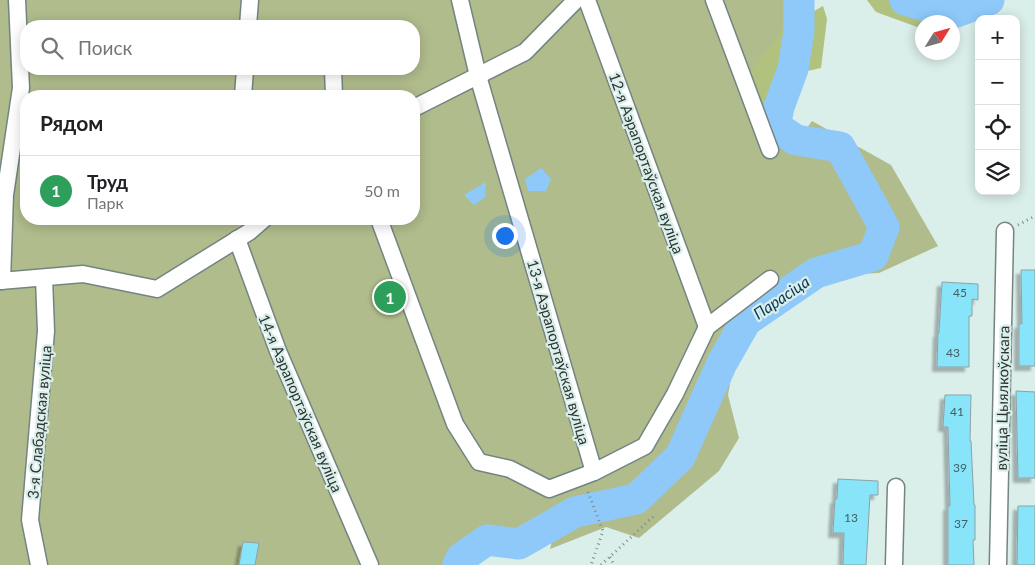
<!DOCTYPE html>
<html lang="ru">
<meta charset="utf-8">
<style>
:root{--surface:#fff;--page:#f6f6f6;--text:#202124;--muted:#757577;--line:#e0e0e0;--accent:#9a2480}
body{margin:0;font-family:Lato,sans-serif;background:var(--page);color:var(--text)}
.controls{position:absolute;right:15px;top:15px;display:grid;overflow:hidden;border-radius:10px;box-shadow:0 2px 12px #0003}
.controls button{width:45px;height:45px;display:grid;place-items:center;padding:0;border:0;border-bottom:1px solid var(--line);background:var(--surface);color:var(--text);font:25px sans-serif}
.compass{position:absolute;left:915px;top:15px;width:45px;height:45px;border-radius:50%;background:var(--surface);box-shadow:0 2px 12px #0003;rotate:53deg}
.you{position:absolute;left:504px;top:235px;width:18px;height:18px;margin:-12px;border:4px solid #fff;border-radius:50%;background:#1a73e8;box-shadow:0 0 0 8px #1a73e833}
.badge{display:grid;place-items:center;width:32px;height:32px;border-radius:50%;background:var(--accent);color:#fff;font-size:16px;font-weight:700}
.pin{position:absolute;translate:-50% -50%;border:2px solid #fff;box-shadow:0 1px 5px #0006}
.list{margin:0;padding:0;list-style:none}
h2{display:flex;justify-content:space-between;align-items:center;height:65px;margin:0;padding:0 20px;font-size:21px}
h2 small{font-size:16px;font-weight:400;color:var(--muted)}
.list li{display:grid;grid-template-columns:32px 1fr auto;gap:15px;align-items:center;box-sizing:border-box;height:70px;padding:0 20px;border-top:1px solid var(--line)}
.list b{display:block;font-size:19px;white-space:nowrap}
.list p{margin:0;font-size:16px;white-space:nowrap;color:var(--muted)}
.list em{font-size:16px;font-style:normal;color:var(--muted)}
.icon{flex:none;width:28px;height:28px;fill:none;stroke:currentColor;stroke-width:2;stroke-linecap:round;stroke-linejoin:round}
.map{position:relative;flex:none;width:1035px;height:565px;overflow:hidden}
.search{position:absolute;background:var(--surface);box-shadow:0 2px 12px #0003;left:20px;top:20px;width:400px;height:55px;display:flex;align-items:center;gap:12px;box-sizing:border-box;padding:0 18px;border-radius:20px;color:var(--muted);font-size:19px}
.panel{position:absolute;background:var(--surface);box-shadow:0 2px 12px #0003;left:20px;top:90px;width:400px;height:135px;border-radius:20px}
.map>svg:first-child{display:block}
.green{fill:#b0bc8c;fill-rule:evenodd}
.forest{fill:#b1c27e}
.water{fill:#8fc9fa}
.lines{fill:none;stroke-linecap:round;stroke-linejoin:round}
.river{stroke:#8fc9fa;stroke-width:31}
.building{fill:#88e4f8;stroke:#8ea1a5;filter:url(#shadow)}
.minor-casing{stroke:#738581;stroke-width:19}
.path{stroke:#7f8c89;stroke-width:3;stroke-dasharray:1 4;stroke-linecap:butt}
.minor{stroke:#fff;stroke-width:16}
.labels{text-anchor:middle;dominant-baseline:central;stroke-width:4.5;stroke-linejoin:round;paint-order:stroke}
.number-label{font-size:12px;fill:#435f64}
.street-label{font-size:15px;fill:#2c3332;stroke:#daeeea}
.water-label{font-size:16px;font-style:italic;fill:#0b3857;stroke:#daeeea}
</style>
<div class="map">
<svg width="1035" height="565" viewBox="0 0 1035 565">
<defs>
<filter id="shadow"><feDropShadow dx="-4.5" dy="4.5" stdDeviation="1" flood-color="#0004"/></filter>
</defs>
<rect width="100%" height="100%" fill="#daeeea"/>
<path class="green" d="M0,0H799V31L793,69L779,107L775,126L796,140H798L812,121L891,165L938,246L879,273L835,275L803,281L746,321L739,334L728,395L739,438L719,471L639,538L606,527L550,549L557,522L519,544L487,540L465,555L458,565H0ZM26,26H414V69H26ZM26,96H414V219H26Z"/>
<g class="forest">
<path d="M867,0H959L927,22H922V26L920,28L876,12Z"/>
<path d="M823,6L827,19L821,68L775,78L789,122L758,117L746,77L784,28Z"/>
</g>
<g class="water">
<path d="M541,168L551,179L546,191H528L525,179Z"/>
<path d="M486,182L485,197L474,205L464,195Z"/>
</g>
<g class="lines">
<g class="river">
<path d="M905,0L951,14L989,0"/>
<path d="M458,565L461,558L487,540L519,544L575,512L636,499L680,457L722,363L746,321L816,273L873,256L884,227L840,147L796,140L775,126L779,107L793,69L799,31V0"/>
</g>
</g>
<g class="building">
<path d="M1021,270H1035V366H1019V324H1022Z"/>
<path d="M942,282L978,284V300L972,299V316H969V367H937L938,333H939Z"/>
<path d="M1016,391L1035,392V478H1018Z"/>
<path d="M945,395H971L970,441H971L974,505H975V540H973L974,565H948V506H950L948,427H943Z"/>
<path d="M838,479L878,481V495H870L866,565H843L844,533H833L835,499H837Z"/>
<path d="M1018,506H1035V565H1017Z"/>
<path d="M243,542L259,543L255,565H239Z"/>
</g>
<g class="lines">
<defs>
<g id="minor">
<path d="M460,0L478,76L594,472"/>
<path d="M587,0L707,327"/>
<path d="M714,0L770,150"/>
<path d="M248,26L250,0"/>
<path d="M333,69L334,96"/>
<path d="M243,96L245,69"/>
<path d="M414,108L525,52L576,0"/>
<path d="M379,219L455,424L479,462L510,469L549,489L594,472L645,446L675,394L707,327L770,279"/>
<path d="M237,239L278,351L370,565"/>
<path d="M0,281L83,274L157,289L249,232L264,219"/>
<path d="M2,281L5,195L21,88L17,0"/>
<path d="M39,565L30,520L46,331L44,278"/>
<path d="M894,565L896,487"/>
<path d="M998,565L1005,231"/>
</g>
</defs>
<use href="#minor" class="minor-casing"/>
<g class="path">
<path d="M1018,225L1035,216"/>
<path d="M588,492L603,531L591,565"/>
<path d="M610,557L614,565"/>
<path d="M601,565L655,515"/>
</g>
<use href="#minor" class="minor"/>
</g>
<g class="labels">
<g class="number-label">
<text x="960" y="292">45</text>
<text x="953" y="352">43</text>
<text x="957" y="411">41</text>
<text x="960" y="467">39</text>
<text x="851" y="517">13</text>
<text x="961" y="523">37</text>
</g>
<g class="street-label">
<text transform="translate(647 163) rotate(70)">12-я Аэрапортаўская вуліца</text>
<text transform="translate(559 352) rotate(74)">13-я Аэрапортаўская вуліца</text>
<text transform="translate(1002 398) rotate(-89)">вуліца Цыялкоўскага</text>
<text transform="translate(301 403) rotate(67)">14-я Аэрапортаўская вуліца</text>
<text transform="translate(39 422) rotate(-85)">3-я Слабадская вуліца</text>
</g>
<g class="water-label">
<text transform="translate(781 297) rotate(-34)">Парасіца</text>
</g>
</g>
</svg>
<div class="controls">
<button>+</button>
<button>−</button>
<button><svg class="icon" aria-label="locate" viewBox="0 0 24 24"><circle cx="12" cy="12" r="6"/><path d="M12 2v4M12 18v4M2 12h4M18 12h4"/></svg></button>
<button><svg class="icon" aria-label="layers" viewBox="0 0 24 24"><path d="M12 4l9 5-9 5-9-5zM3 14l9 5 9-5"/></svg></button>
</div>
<svg class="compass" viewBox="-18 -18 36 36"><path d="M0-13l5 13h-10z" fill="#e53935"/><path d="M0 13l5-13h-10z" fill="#757577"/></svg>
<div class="you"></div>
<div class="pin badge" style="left:390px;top:297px;background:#2e9e5b">1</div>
<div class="search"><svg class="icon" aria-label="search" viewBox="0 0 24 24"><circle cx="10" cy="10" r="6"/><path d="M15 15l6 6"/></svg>Поиск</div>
<section class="panel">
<h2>Рядом<small></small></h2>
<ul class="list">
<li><span class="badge" style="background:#2e9e5b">1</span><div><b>Труд</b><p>Парк</p></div><em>50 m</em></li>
</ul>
</section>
</div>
